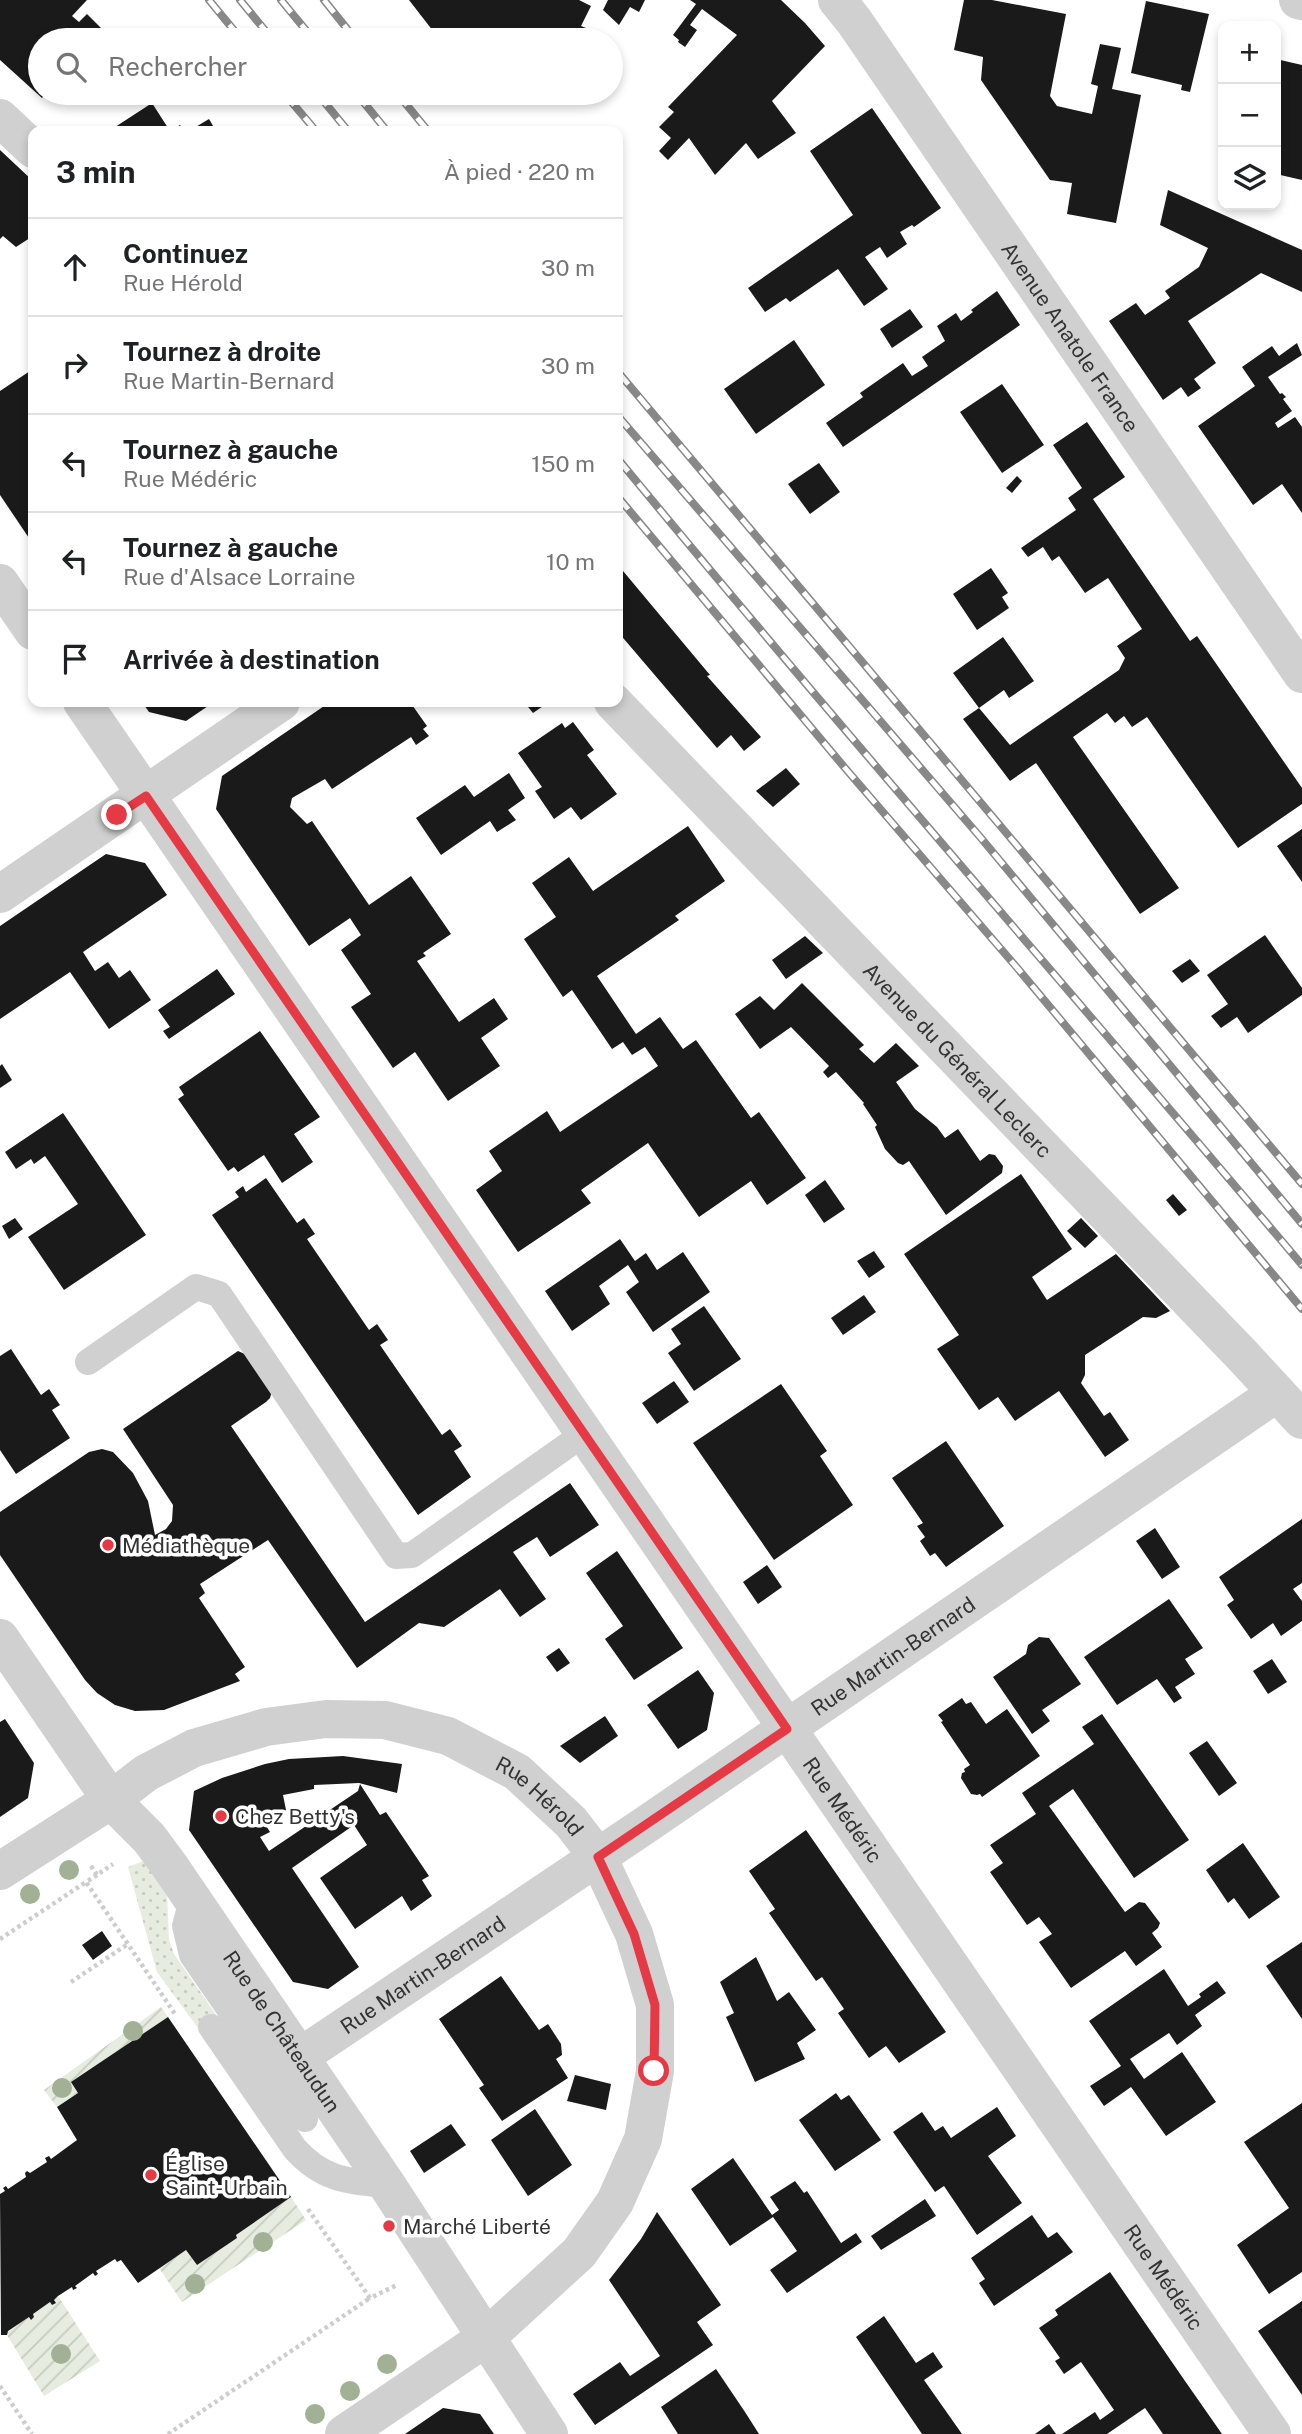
<!DOCTYPE html>
<html lang="fr">
<meta charset="utf-8">
<style>
:root{--surface:#fff;--page:#f6f6f6;--text:#202124;--muted:#757577;--line:#e0e0e0}
body{margin:0;font-family:"Public Sans",sans-serif;background:var(--page);color:var(--text)}
.controls{position:absolute;right:21px;top:21px;display:grid;overflow:hidden;border-radius:14px;box-shadow:0 4px 10px #0003}
.controls button{width:63px;height:63px;display:grid;place-items:center;padding:0;border:0;border-bottom:2px solid var(--line);background:var(--surface);color:var(--text);font:35px sans-serif}
.stop{position:absolute;width:21px;height:21px;margin:-16px;border:5px solid #e63946;border-radius:50%;background:#fff}
.stop.end{background:#e63946;border-color:#fff;box-shadow:0 2px 7px #0008}
.list{margin:0;padding:0;list-style:none}
h2{display:flex;justify-content:space-between;align-items:center;height:91px;margin:0;padding:0 28px;font-size:30px}
h2 small{font-size:23px;font-weight:400;color:var(--muted)}
.list li{display:grid;grid-template-columns:46px 1fr auto;gap:21px;align-items:center;box-sizing:border-box;height:98px;padding:0 28px;border-top:2px solid var(--line)}
.list b{display:block;font-size:26px;white-space:nowrap}
.list p{margin:0;font-size:23px;white-space:nowrap;color:var(--muted)}
.list em{font-size:23px;font-style:normal;color:var(--muted)}
.icon{flex:none;width:38px;height:38px;fill:none;stroke:currentColor;stroke-width:2;stroke-linecap:round;stroke-linejoin:round}
.map{position:relative;flex:none;width:1302px;height:2434px;overflow:hidden}
.search{position:absolute;background:var(--surface);box-shadow:0 4px 10px #0003;left:28px;top:28px;width:595px;height:77px;display:flex;align-items:center;gap:18px;box-sizing:border-box;padding:0 24px;border-radius:38px;color:var(--muted);font-size:26px}
.panel{position:absolute;background:var(--surface);box-shadow:0 4px 10px #0003;left:28px;top:126px;width:595px;height:581px;border-radius:14px}
.map>svg:first-child{display:block}
.grass{fill:url(#grass-dots)}
.garden{fill:url(#garden-furrows)}
.building{fill:#1a1a1a}
.lines{fill:none;stroke-linecap:round;stroke-linejoin:round}
.path{stroke:#cdcdcd;stroke-width:4.5;stroke-dasharray:3.5 3.5;stroke-linecap:butt}
.service{stroke:#d0d0d0;stroke-width:26}
.minor{stroke:#d0d0d0;stroke-width:38}
.rail-casing{stroke:#888;stroke-width:8}
.rail{stroke:#fff;stroke-width:5;stroke-dasharray:16;stroke-linecap:butt}
.tree{fill:#a2b095}
.route{stroke:#e63946;stroke-width:9}
.poi-dot{fill:#e63946;stroke:#fff;stroke-width:2.5}
.labels{text-anchor:middle;dominant-baseline:central;stroke-width:7;stroke-linejoin:round;paint-order:stroke}
.street-label{font-size:21px;fill:#333;stroke:#fff}
.poi-label{font-size:21px;fill:#333;stroke:#fff;text-anchor:start}
</style>
<div class="map">
<svg width="1302" height="2434" viewBox="0 0 1302 2434">
<defs>
<pattern id="grass-dots" width="8" height="8" patternUnits="userSpaceOnUse" patternTransform="scale(1.75)"><rect width="8" height="8" fill="#e6ecdf"/><path d="M2 2h.1M6 6h.1" fill="none" stroke="#c6cbc0" stroke-width="1.8" stroke-linecap="round"/></pattern>
<pattern id="garden-furrows" width="10" height="10" patternUnits="userSpaceOnUse" patternTransform="scale(1.75)"><rect width="10" height="10" fill="#e6ecdf"/><path d="M-1 1l2-2M0 10L10 0M9 11l2-2" fill="none" stroke="#c6cbc0"/></pattern>
</defs>
<rect width="100%" height="100%" fill="#fff"/>
<path class="grass" d="M146,1860L167,1892L169,1940L174,1954L217,2016L198,2028L157,1972L128,1867Z"/>
<g class="garden">
<path d="M161,2007L168,2017L72,2082L78,2093L57,2107L44,2090Z"/>
<path d="M291,2197L306,2220L182,2302L159,2268L186,2250L197,2265L237,2238L236,2235Z"/>
<path d="M58,2296L100,2361L44,2396L7,2335L8,2331L29,2317L31,2320L34,2317L33,2314L50,2302L52,2305L56,2303L54,2300Z"/>
</g>
<g class="building">
<path d="M0,0H87L72,16L79,22L87,14L104,31L95,40H40V93H46L42,98L0,60Z"/>
<path d="M409,0H579L591,6L581,26L586,28L579,40H535L516,32L512,40H440Z"/>
<path d="M608,0H645L639,12L630,7L619,25L603,10Z"/>
<path d="M690,0H781L805,23L825,46L772,101L796,133L758,159L746,143L715,175L689,138L668,160L659,151L671,138L659,127L674,112L668,107L737,35L702,9L690,25L697,30L685,47L678,42L679,40L673,35L696,4Z"/>
<path d="M964,0H992L1066,14L1050,96L1057,106L1092,114L1098,86L1091,84L1100,44L1121,48L1112,89L1141,95L1116,223L1067,214L1072,183L1050,180L981,80L983,57L954,50Z"/>
<path d="M1146,1L1209,14L1190,92L1181,90L1182,85L1131,73Z"/>
<path d="M1276,59L1302,65V180L1276,174Z"/>
<path d="M152,103L170,131L180,125L184,131H109Z"/>
<path d="M872,108L941,208L914,227L912,225L900,232L907,244L887,258L880,247L865,257L888,289L864,306L838,269L790,302L786,298L765,312L748,288L853,215L810,151Z"/>
<path d="M209,119L216,131H189Z"/>
<path d="M0,150L33,181V236L16,247L3,236L0,239Z"/>
<path d="M1168,190L1302,250V292L1261,273L1188,321L1216,363L1194,379L1201,388L1188,397L1181,387L1163,400L1109,321L1136,303L1145,315L1170,298L1165,291L1199,267L1208,248L1160,225Z"/>
<path d="M997,291L1020,325L843,447L826,423L863,397L860,393L903,363L912,376L928,366L922,357L945,341L937,326L956,313L961,321L973,312L971,310Z"/>
<path d="M910,309L923,327L892,348L880,329Z"/>
<path d="M794,340L825,385L756,434L724,389Z"/>
<path d="M1297,343L1302,355L1268,377L1280,394L1282,393L1286,397L1283,399L1292,411L1275,423L1278,428L1295,417L1302,427V513L1282,484L1253,505L1198,426L1255,386L1242,367L1272,346L1279,356Z"/>
<path d="M33,369V544L0,495V391Z"/>
<path d="M1002,384L1044,445L1002,473L960,412Z"/>
<path d="M1087,422L1125,477L1093,499L1190,641L1197,636L1302,788V804L1238,848L1147,717L1132,727L1124,716L1115,723L1107,713L1073,737L1179,888L1140,914L1036,763L1010,781L963,719L979,708L1010,745L1119,670L1125,658L1117,646L1142,629L1108,578L1085,593L1059,556L1052,561L1043,547L1028,557L1021,548L1076,510L1068,498L1082,488L1053,445Z"/>
<path d="M819,463L840,492L810,514L788,484Z"/>
<path d="M1017,476L1022,481L1012,493L1006,488Z"/>
<path d="M618,565L710,675L707,676L761,737L744,751L731,735L717,748L618,632Z"/>
<path d="M991,568L1008,593L1002,597L1009,608L977,630L953,594Z"/>
<path d="M1003,637L1034,681L1009,698L1004,690L979,708L953,673Z"/>
<path d="M142,702H214L186,721L149,712Z"/>
<path d="M330,702H410L427,726L423,729L429,736L416,745L411,737L332,789L325,779L292,798L290,807L307,824L312,821L369,905L411,876L451,934L423,953L426,956L417,961L459,1022L494,998L508,1019L481,1038L500,1066L448,1101L415,1052L393,1068L351,1007L371,994L341,950L361,935L350,918L309,946L216,809L222,776Z"/>
<path d="M524,702H549L533,713Z"/>
<path d="M573,722L594,750L587,755L617,794L581,820L571,807L554,819L535,791L542,787L518,753L562,723L565,728Z"/>
<path d="M786,768L800,784L773,807L756,791Z"/>
<path d="M509,773L525,798L508,810L516,820L497,832L490,821L441,855L416,818L465,785L474,797Z"/>
<path d="M688,826L725,881L675,916L679,920L597,976L636,1034L660,1017L683,1049L696,1040L751,1118L759,1112L806,1178L767,1205L751,1181L699,1217L648,1143L581,1190L591,1203L518,1252L476,1190L502,1171L489,1151L547,1111L560,1132L658,1066L645,1047L632,1055L623,1042L612,1049L572,990L563,997L524,939L556,917L532,883L569,857L593,891Z"/>
<path d="M1302,829V882L1277,846Z"/>
<path d="M106,854L145,863L167,895L83,952L95,971L108,962L119,978L130,970L151,1000L109,1029L70,972L0,1019V926Z"/>
<path d="M1265,935L1302,988V995L1248,1033L1237,1017L1221,1028L1211,1016L1228,1004L1207,975Z"/>
<path d="M805,936L823,953L786,979L772,960Z"/>
<path d="M1190,959L1200,971L1182,983L1172,971Z"/>
<path d="M217,969L235,994L169,1039L163,1031L170,1027L158,1010Z"/>
<path d="M802,983L864,1045L859,1049L874,1063L896,1043L919,1066L896,1082L915,1109L937,1127L945,1138L958,1129L980,1161L989,1154L995,1155L1003,1166L1002,1173L946,1215L909,1161L903,1165L898,1163L885,1149L875,1127L877,1125L863,1104L864,1103L836,1072L828,1078L823,1072L829,1066L791,1027L760,1049L735,1014L760,996L774,1010Z"/>
<path d="M260,1031L320,1117L294,1134L313,1162L282,1183L264,1155L238,1172L234,1167L228,1171L178,1099L184,1095L179,1087Z"/>
<path d="M2,1064L12,1080L0,1088V1066Z"/>
<path d="M63,1113L146,1235L64,1290L28,1237L78,1204L45,1156L34,1164L31,1159L16,1169L5,1152Z"/>
<path d="M1021,1174L1072,1249L1032,1277L1047,1300L1116,1254L1170,1311L1156,1318L1143,1317L1085,1355V1375L1081,1383L1104,1416L1110,1412L1129,1440L1105,1457L1059,1391L1015,1421L998,1397L979,1410L937,1349L959,1335L904,1254Z"/>
<path d="M266,1178L297,1223L304,1218L315,1234L307,1239L369,1330L377,1324L388,1340L380,1345L442,1435L450,1429L462,1446L454,1451L471,1477L418,1515L212,1215L239,1197L235,1192L243,1186L246,1192Z"/>
<path d="M825,1180L845,1209L824,1223L805,1195Z"/>
<path d="M1173,1194L1187,1210L1179,1216L1166,1200Z"/>
<path d="M15,1218L23,1229L9,1239L2,1226Z"/>
<path d="M1081,1218L1098,1236L1085,1248L1067,1231Z"/>
<path d="M620,1239L635,1261L646,1253L657,1270L683,1252L710,1292L653,1332L626,1292L639,1282L628,1265L599,1286L610,1304L572,1331L545,1291Z"/>
<path d="M874,1251L885,1267L869,1278L857,1261Z"/>
<path d="M864,1295L876,1312L843,1335L831,1318Z"/>
<path d="M704,1306L741,1359L694,1391L668,1353L681,1344L671,1329Z"/>
<path d="M11,1349L41,1395L49,1389L60,1405L52,1410L70,1438L16,1474L0,1450V1356Z"/>
<path d="M238,1351L247,1355L272,1391L270,1398L266,1402L231,1426L365,1622L570,1483L599,1525L550,1557L537,1537L513,1552L546,1599L520,1617L500,1589L444,1627L419,1623L357,1668L268,1540L200,1584L205,1593L199,1598L245,1667L235,1674L240,1681L164,1710L135,1711L115,1705L97,1693L85,1680L0,1555V1512L89,1452L102,1449L113,1452L133,1473L148,1501L155,1535L166,1529L172,1521L173,1505L123,1429Z"/>
<path d="M674,1381L689,1402L657,1424L642,1403Z"/>
<path d="M781,1384L827,1451L820,1456L853,1505L774,1560L693,1443Z"/>
<path d="M946,1441L1004,1526L946,1567L935,1553L930,1556L920,1541L925,1537L917,1526L923,1523L892,1478Z"/>
<path d="M1302,1519V1583L1293,1589L1302,1601V1621L1281,1636L1273,1623L1251,1639L1227,1605L1234,1600L1219,1577Z"/>
<path d="M1155,1528L1180,1567L1162,1579L1136,1541Z"/>
<path d="M617,1551L683,1648L634,1680L605,1639L623,1626L586,1573Z"/>
<path d="M767,1565L782,1587L758,1604L743,1582Z"/>
<path d="M1169,1599L1203,1648L1185,1659L1195,1674L1175,1687L1182,1698L1174,1703L1157,1679L1117,1705L1084,1657Z"/>
<path d="M1039,1637L1049,1638L1081,1684L1042,1710L1050,1721L1032,1734L993,1677L1026,1654L1028,1645Z"/>
<path d="M559,1648L570,1663L557,1672L546,1657Z"/>
<path d="M1272,1659L1287,1682L1268,1694L1253,1671Z"/>
<path d="M698,1670L714,1693L707,1730L678,1749L647,1705Z"/>
<path d="M962,1698L966,1704L971,1702L986,1724L1007,1709L1040,1756L982,1797L980,1794L977,1795L971,1794L961,1778L962,1773L965,1772L964,1769L970,1765L941,1722L943,1721L938,1715Z"/>
<path d="M1102,1714L1189,1840L1134,1878L1073,1789L1049,1806L1125,1912L1139,1902L1145,1903L1160,1923L1158,1928L1152,1933L1162,1947L1136,1966L1125,1951L1071,1988L1039,1942L1052,1934L1039,1917L1027,1925L990,1872L1003,1863L990,1845L1036,1814L1022,1793L1094,1744L1082,1727Z"/>
<path d="M605,1716L618,1736L580,1763L560,1746Z"/>
<path d="M5,1719L34,1763L28,1798L0,1817V1722Z"/>
<path d="M1207,1741L1237,1783L1219,1796L1189,1753Z"/>
<path d="M343,1756L402,1764L397,1793L359,1783L314,1785V1789L283,1795L286,1810L265,1824L270,1832L260,1837L269,1851L358,1791L360,1784L380,1815L386,1812L429,1876L422,1880L432,1896L411,1911L402,1896L355,1929L320,1878L367,1845L354,1825L292,1868L359,1967L328,1989L293,1982L189,1830L194,1791L222,1778L265,1764L289,1759Z"/>
<path d="M806,1830L946,2032L899,2063L886,2046L869,2058L838,2013L844,2009L822,1977L816,1981L769,1913L775,1909L749,1871Z"/>
<path d="M1243,1843L1280,1897L1249,1919L1234,1898L1228,1903L1206,1870Z"/>
<path d="M102,1931L112,1946L93,1960L82,1945Z"/>
<path d="M1302,1942V2019L1266,1966Z"/>
<path d="M756,1957L777,2001L789,1992L816,2030L797,2043L805,2059L755,2082L726,2017L734,2013L720,1982Z"/>
<path d="M1164,1969L1188,2006L1201,1997L1199,1994L1217,1981L1226,1993L1195,2015L1202,2026L1177,2045L1169,2033L1130,2059L1144,2079L1182,2052L1216,2102L1166,2136L1131,2087L1104,2106L1090,2086L1121,2066L1089,2021Z"/>
<path d="M501,1976L539,2030L548,2024L561,2044L562,2055L556,2059L568,2078L502,2121L479,2088L484,2085L439,2019Z"/>
<path d="M168,2017L291,2197L236,2235L237,2238L197,2265L186,2250L138,2283L121,2260L117,2262L115,2259L96,2271L98,2274L95,2276L93,2273L75,2286L77,2288L73,2290L72,2287L58,2296L54,2300L56,2303L52,2305L50,2302L33,2314L34,2317L31,2320L29,2317L8,2331L7,2335H1L0,2194L5,2191L3,2188L6,2186L8,2189L26,2177L25,2173L27,2171L30,2173L47,2162L45,2158L49,2156L51,2159L77,2140L57,2107L78,2093L71,2082Z"/>
<path d="M575,2075L611,2084L606,2110L567,2101Z"/>
<path d="M836,2093L841,2100L849,2095L881,2140L835,2171L799,2120Z"/>
<path d="M1302,2103V2272L1269,2294L1237,2245L1289,2208L1244,2142Z"/>
<path d="M997,2107L1016,2136L988,2156L1022,2203L977,2235L944,2186L935,2192L893,2132L922,2112L935,2131L943,2126L951,2138Z"/>
<path d="M535,2109L572,2165L528,2196L491,2140Z"/>
<path d="M451,2124L466,2145L424,2173L410,2151Z"/>
<path d="M733,2158L772,2215L779,2210L770,2197L795,2181L804,2193L807,2191L841,2243L856,2233L862,2242L787,2293L770,2270L797,2251L773,2217L730,2246L691,2189Z"/>
<path d="M925,2199L936,2216L881,2250L871,2236Z"/>
<path d="M657,2212L721,2305L697,2322L713,2345L595,2425L573,2394L620,2362L630,2376L660,2356L609,2280L641,2239Z"/>
<path d="M1032,2215L1048,2238L1057,2232L1073,2252L994,2306L979,2283L985,2279L971,2258Z"/>
<path d="M1110,2272L1185,2381L1222,2434H1163L1145,2408L1107,2434H1062L1095,2412L1100,2420L1114,2410L1081,2362L1064,2374L1055,2361L1060,2358L1039,2328L1058,2315L1055,2310Z"/>
<path d="M1302,2301V2395L1258,2331Z"/>
<path d="M884,2316L916,2363L933,2352L943,2367L924,2380L962,2434H922L856,2337Z"/>
<path d="M716,2369L745,2412L759,2434H678L661,2407Z"/>
<path d="M443,2408L480,2414L494,2434H405Z"/>
<path d="M1049,2424L1056,2434H1035Z"/>
</g>
<g class="lines">
<g class="path">
<path d="M91,1866L97,1875L113,1864"/>
<path d="M97,1875L86,1882L175,2014"/>
<path d="M0,1939L86,1882"/>
<path d="M71,1982L128,1944"/>
<path d="M308,2209L370,2298L397,2285"/>
<path d="M0,2386L32,2434"/>
<path d="M168,2434L370,2298"/>
</g>
<g class="service">
<path d="M88,1362L196,1287L219,1294L396,1556L412,1555L585,1433"/>
<path d="M192,1900L185,1926L192,1955L305,2119"/>
<path d="M211,2027L295,2149C323,2180 347,2181 387,2185"/>
</g>
<g class="minor">
<path id="s1" d="M837,0L854,21L1302,674"/>
<path d="M1298,0L1302,1"/>
<path d="M0,118L33,149"/>
<path d="M0,583L33,631"/>
<path id="s2" d="M82,702L1272,2434"/>
<path id="s3" d="M613,702L1243,1356L1302,1420"/>
<path d="M0,894L281,702"/>
<path id="s4" d="M0,1638L111,1800L149,1838L169,1865L387,2185L549,2434"/>
<path id="s5" d="M0,1871L111,1800L146,1773L194,1748L266,1727L326,1719L385,1720L448,1736L517,1772L571,1822L598,1857L634,1934L655,2005V2071L643,2139L615,2202L579,2253L487,2337L344,2434"/>
<path id="s6" d="M298,2058L641,1828L1277,1393"/>
</g>
<defs>
<g id="rail">
<path d="M209,0L242,40"/>
<path d="M240,0L273,40"/>
<path d="M281,0L314,40"/>
<path d="M324,0L356,40"/>
<path d="M284,93L316,131"/>
<path d="M317,93L348,131"/>
<path d="M356,93L387,131"/>
<path d="M397,93L428,131"/>
<path d="M618,372L1302,1184"/>
<path d="M618,416L981,838L1302,1224"/>
<path d="M618,459C842,731 1075,996 1302,1265"/>
<path d="M618,497L845,768L1019,970L1302,1309"/>
</g>
</defs>
<use href="#rail" class="rail-casing"/>
<use href="#rail" class="rail"/>
</g>
<g class="tree">
<circle cx="69" cy="1870" r="10"/>
<circle cx="30" cy="1894" r="10"/>
<circle cx="133" cy="2031" r="10"/>
<circle cx="62" cy="2088" r="10"/>
<circle cx="263" cy="2242" r="10"/>
<circle cx="195" cy="2284" r="10"/>
<circle cx="61" cy="2354" r="10"/>
<circle cx="387" cy="2364" r="10"/>
<circle cx="350" cy="2391" r="10"/>
<circle cx="315" cy="2414" r="10"/>
</g>
<g class="lines">
<path class="route" d="M117,815L146,796L787,1729L598,1857L634,1934L655,2005L654,2071"/>
</g>
<g class="poi-dot">
<circle cx="108" cy="1545" r="7"/>
<circle cx="221" cy="1816" r="7"/>
<circle cx="151" cy="2175" r="7"/>
<circle cx="389" cy="2226" r="7"/>
</g>
<g class="labels">
<g class="street-label">
<text stroke="none"><textPath href="#s1" startOffset="410">Avenue Anatole France</textPath></text>
<text stroke="none"><textPath href="#s3" startOffset="497">Avenue du Général Leclerc</textPath></text>
<text stroke="none"><textPath href="#s6" startOffset="718">Rue Martin-Bernard</textPath></text>
<text stroke="none"><textPath href="#s5" startOffset="600">Rue Hérold</textPath></text>
<text stroke="none"><textPath href="#s2" startOffset="1344">Rue Médéric</textPath></text>
<text stroke="none"><textPath href="#s6" startOffset="150">Rue Martin-Bernard</textPath></text>
<text stroke="none"><textPath href="#s4" startOffset="485">Rue de Châteaudun</textPath></text>
<text stroke="none"><textPath href="#s2" startOffset="1911">Rue Médéric</textPath></text>
</g>
<g class="poi-label">
<text x="122" y="1545">Médiathèque</text>
<text x="235" y="1816">Chez Betty's</text>
<text x="165" y="2163">Église<tspan x="165" dy="24">Saint-Urbain</tspan></text>
<text x="403" y="2226">Marché Liberté</text>
</g>
</g>
</svg>
<div class="controls">
<button>+</button>
<button>−</button>
<button><svg class="icon" aria-label="layers" viewBox="0 0 24 24"><path d="M12 4l9 5-9 5-9-5zM3 14l9 5 9-5"/></svg></button>
</div>
<div class="stop" style="left:654px;top:2071px"></div>
<div class="stop end" style="left:117px;top:815px"></div>
<div class="search"><svg class="icon" aria-label="search" viewBox="0 0 24 24"><circle cx="10" cy="10" r="6"/><path d="M15 15l6 6"/></svg>Rechercher</div>
<section class="panel">
<h2>3 min<small>À pied · 220 m</small></h2>
<ul class="list">
<li><svg class="icon" aria-label="ahead" viewBox="0 0 24 24"><path d="M12 20V5M6 11l6-6 6 6"/></svg><div><b>Continuez</b><p>Rue Hérold</p></div><em>30 m</em></li>
<li><svg class="icon" aria-label="right" viewBox="0 0 24 24"><path d="M7 20v-9h11M14 6l5 5-5 5"/></svg><div><b>Tournez à droite</b><p>Rue Martin-Bernard</p></div><em>30 m</em></li>
<li><svg class="icon" aria-label="left" viewBox="0 0 24 24"><path d="M17 20v-9H6M10 6l-5 5 5 5"/></svg><div><b>Tournez à gauche</b><p>Rue Médéric</p></div><em>150 m</em></li>
<li><svg class="icon" aria-label="left" viewBox="0 0 24 24"><path d="M17 20v-9H6M10 6l-5 5 5 5"/></svg><div><b>Tournez à gauche</b><p>Rue d'Alsace Lorraine</p></div><em>10 m</em></li>
<li><svg class="icon" aria-label="arrive" viewBox="0 0 24 24"><path d="M6 21V4h12l-3 4 3 4H6"/></svg><div><b>Arrivée à destination</b></div></li>
</ul>
</section>
</div>
